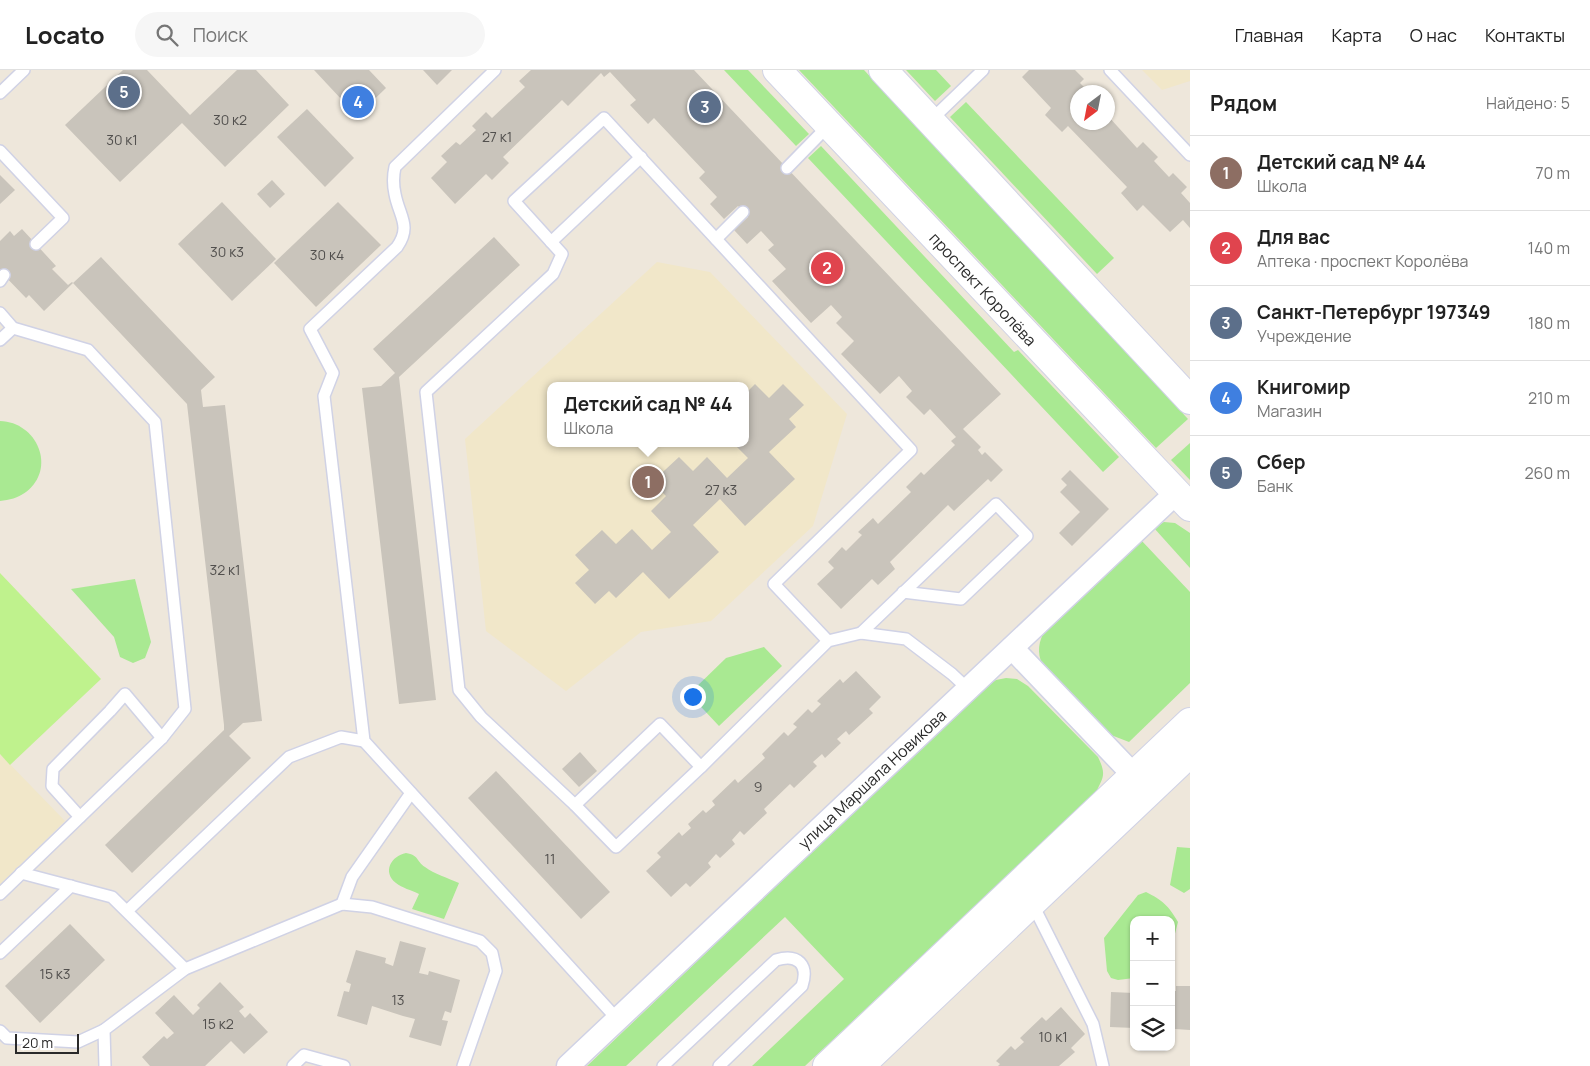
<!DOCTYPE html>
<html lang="ru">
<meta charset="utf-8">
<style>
:root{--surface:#fff;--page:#f6f6f6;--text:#222;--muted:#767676;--line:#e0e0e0;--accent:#0f766e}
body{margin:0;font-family:Manrope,sans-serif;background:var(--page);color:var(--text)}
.controls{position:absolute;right:15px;bottom:15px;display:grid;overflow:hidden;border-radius:10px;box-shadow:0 1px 4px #0004}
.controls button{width:45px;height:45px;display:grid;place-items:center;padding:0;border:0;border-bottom:1px solid var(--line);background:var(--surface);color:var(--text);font:25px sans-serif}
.compass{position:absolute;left:1070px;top:15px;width:45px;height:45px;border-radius:50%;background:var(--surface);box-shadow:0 1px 4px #0004;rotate:212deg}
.scale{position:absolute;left:15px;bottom:12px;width:64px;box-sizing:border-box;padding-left:5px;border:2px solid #2a2a2a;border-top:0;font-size:14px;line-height:18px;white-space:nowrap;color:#2a2a2a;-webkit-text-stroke:4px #fff;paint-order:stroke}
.you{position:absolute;left:692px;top:626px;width:18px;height:18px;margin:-12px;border:4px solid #fff;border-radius:50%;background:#1a73e8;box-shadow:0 0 0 8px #1a73e833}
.badge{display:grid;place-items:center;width:32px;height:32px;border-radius:50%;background:var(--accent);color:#fff;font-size:16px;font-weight:700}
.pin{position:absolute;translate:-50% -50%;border:2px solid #fff;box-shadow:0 1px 5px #0006}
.popup{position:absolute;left:547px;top:312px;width:202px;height:65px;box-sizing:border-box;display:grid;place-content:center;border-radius:10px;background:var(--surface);filter:drop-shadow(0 1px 4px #0005);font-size:16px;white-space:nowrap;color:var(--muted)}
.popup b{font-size:19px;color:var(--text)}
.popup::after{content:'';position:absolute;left:50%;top:100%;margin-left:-10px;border:10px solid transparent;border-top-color:var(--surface)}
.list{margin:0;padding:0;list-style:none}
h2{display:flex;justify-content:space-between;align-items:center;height:65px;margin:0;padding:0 20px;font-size:21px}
h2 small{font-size:16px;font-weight:400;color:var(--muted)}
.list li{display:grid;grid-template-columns:32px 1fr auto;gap:15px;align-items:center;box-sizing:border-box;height:75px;padding:0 20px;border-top:1px solid var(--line)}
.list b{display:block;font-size:19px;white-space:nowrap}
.list p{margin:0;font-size:16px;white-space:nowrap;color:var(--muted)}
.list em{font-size:16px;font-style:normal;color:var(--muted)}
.icon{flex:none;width:28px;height:28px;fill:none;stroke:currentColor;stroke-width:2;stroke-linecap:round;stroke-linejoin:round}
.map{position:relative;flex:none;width:1190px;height:996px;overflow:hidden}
header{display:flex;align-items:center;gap:30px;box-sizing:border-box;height:70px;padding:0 25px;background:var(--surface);border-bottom:1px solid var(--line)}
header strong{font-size:24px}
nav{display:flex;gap:28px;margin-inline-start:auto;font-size:18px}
.search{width:350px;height:45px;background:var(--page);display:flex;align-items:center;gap:12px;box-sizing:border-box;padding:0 18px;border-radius:28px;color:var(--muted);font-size:19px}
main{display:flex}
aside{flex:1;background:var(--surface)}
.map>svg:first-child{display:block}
.education{fill:#f1e7c9;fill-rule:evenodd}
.green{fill:#a9e992}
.pitch{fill:#bff28d}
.building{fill:#c9c4bb}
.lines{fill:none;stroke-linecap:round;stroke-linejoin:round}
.service-casing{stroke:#d0d2e5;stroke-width:14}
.minor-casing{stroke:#d0d2e5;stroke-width:25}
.tertiary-casing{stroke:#d0d2e5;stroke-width:30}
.service{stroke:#fff;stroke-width:11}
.minor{stroke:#fff;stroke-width:22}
.tertiary{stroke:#fff;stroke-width:28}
.labels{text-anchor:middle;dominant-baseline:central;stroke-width:4;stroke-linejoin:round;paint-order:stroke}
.number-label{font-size:14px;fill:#52504e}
.street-label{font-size:16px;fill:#2a2a2a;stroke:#fff}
</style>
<header>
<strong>Locato</strong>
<div class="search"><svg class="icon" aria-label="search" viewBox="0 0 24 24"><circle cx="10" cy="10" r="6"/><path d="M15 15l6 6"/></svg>Поиск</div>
<nav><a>Главная</a><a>Карта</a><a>О нас</a><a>Контакты</a></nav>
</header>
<main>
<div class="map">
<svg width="1190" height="996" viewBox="0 0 1190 996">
<rect width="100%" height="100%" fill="#eee7db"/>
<g class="education">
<path d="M1142,0H1190V11L1162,20Z"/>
<path d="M657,192L710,202L847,344L813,456L711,551L641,562L566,621L486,561L465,369ZM550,316H746V373H550Z"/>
<path d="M0,684L65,751L0,815Z"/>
</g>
<g class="green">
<path d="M724,0H748L809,64L796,76Z"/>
<path d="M799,0H864L1188,349L1156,378Z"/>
<path d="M906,0H936L951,16L935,31Z"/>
<path d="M966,32L1114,188L1097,204L950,47Z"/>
<path d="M821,76L1014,282L1018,280L1119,387L1103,402L808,88Z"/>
<path d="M0,351C37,352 57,398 26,422C18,428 9,430 0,431Z"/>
<path d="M1190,373V410L1171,390Z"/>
<path d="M1164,452L1175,453L1190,463V498L1154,458Z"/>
<path d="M1141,470L1190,522V613L1129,672L1111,665L1044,598C1038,586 1037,577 1043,564Z"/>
<path d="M135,509L151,572L145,588L133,593L120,587L114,567L71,519Z"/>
<path d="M764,577L782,596L719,656L689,624L726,588Z"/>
<path d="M1006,608L1017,609L1028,616L1098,687C1106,704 1104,706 1096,722L805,996H752L844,909L785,847L626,996H587L986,617L996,610Z"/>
<path d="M1177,777L1190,778V819L1184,823L1170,815Z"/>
<path d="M406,783C419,785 416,791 425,797C434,804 448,808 459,813L444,849L412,839L419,824C411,820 402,818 396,813C382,802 391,786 406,783Z"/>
<path d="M1146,822C1162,830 1169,836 1178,852L1172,875L1171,876V850H1134V908L1118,910L1111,908L1107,901L1104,868L1138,825Z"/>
</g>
<path class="pitch" d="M0,503L101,609L10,695L0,684Z"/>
<g class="building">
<path d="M123,0H147L190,45L237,0H256L289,35L225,97L182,53L120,112L65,55Z"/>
<path d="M314,0H369L386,18L357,46Z"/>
<path d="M423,0H452L437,15Z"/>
<path d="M531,0H694L1001,324L963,359L981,377L978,380L982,385L985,382L1003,400L991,412L988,409L954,441L948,435L890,492L895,499L878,515L872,509L841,539L817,514L834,498L828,492L842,477L846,481L862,465L858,462L873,448L878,454L911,422L906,417L921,402L924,405L955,375L951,371L956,367L930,339L924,345L906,327L912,321L899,306L880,324L841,284L854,271L836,253L842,247L831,235L811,253L772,211L786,199L768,180L774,175L761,161L747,174L734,160L748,147L738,136L724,149L710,134L717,127L699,108L705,102L654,48L648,54L630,35L636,30L610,2L604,7L601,3L568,36L562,30L503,87L509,93L492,110L486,104L455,134L431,108L447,92L441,86L456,72L460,75L476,60L472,56L486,42L492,48L525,17L519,11Z"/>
<path d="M1029,0H1075L1084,9L1080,13L1089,22H1078V52H1108V46L1137,78L1143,72L1158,87L1154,91L1169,107L1173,103L1187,117L1181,123L1190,133V158L1183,150L1170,162L1143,135L1137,141L1121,123L1127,117L1068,56L1062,62L1045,45L1051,38L1022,7Z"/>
<path d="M307,39L354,88L325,117L277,67Z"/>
<path d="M0,105L15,120L0,134Z"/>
<path d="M272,110L285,124L270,138L257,124Z"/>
<path d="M222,132L276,189L232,231L178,174Z"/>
<path d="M338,132L381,175L316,237L274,193Z"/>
<path d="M22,159L56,196L52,199L68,215L72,212L73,213L44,241L29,225L26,228L0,201V171L10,161L14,166Z"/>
<path d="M494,167L520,195L399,307L436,630L399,634L362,318L381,316L395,303L373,279Z"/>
<path d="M101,187L215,307L201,320L203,337L225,335L262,651L243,653L229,666L251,688L132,803L105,775L224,660V655L187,334L73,213Z"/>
<path d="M755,314L769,328L783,314L804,335L789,349L796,357L769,382L795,409L745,456L720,429L693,455L719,482L669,529L643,502L616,528L609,521L595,534L575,513L589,500L575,485L602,460L616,474L632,459L652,480L671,462L651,441L666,426L652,412L679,387L693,401L707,387L727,408L748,388L733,373H746V323Z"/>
<path d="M1070,400L1109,439L1072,476L1059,463L1080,442L1060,422L1067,415L1061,409Z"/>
<path d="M856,601L881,627L869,639L873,643L849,665L846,661L837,669L841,673L825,688L822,684L813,692L817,696L794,718L790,714L764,739L767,743L744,765L740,761L732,770L735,774L720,788L716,784L708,793L711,797L690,817L686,813L671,827L646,801L661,787L657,783L679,762L682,766L691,758L688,754L703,740L706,743L715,735L712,731L735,709L738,713L765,688L762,684L784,662L788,666L797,657L793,654L808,639L812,643L821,634L817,631L840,609L843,613Z"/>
<path d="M580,682L597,701L579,717L562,699Z"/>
<path d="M496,701L610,822L581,849L468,728Z"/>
<path d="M70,854L105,890L40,953L5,916Z"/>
<path d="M400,871L426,878L419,903L428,905L429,901L460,910L451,943L445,941L442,950L448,951L441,976L409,967L415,949L403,946L372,936L367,955L337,946L344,921L349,922L351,914L346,912L356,880L386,888L385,893L393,896Z"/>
<path d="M220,912L244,937L239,941L245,948L250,943L268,962L244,984L231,971L205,996H150L142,987L164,966L167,969L174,963L155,943L174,925L193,945L200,938L197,935Z"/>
<path d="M1176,916H1190V960L1175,959V968H1171V921H1176Z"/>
<path d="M1111,922L1134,923V958L1110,957Z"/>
<path d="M1061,937L1085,964L1071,978L1075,982L1059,996H998L1000,994L996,991L1011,976L1015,980L1024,972L1020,968L1042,947L1046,951Z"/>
</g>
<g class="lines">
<defs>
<g id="service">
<path d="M495,0L395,97C393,106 393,115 395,124C399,146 412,156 397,177L310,259L333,303L324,326L364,671L618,950"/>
<path d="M1110,0L1190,85"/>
<path d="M0,23L24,0"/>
<path d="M930,51L983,0"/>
<path d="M0,81L63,148L36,174"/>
<path d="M787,98L829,55"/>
<path d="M716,169L743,142"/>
<path d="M551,172L641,87"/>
<path d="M0,211L4,205"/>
<path d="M0,243L13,258L88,280L155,352L185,639L162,668L0,824"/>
<path d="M0,270L13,258"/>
<path d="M861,563L996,434L1027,466L961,529L903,522"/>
<path d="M828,571L774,514L911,380L604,48L514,131L562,184L553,204L426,322L459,620L481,647L575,735L616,777L701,697L828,571L861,563L906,569L952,604L968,619"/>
<path d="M575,735L660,654L701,697"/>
<path d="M80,747L52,716L53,699L110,641L125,624L162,668"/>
<path d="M21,803L112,827L185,899"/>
<path d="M1032,833L1093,954L1103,996"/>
<path d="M342,834L352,807L411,723"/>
<path d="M127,841L289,687L341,667L364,671"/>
<path d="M0,883L71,816"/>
<path d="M0,961L7,968L78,972L104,960"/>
<path d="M105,996L104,960L185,899L342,834L372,837L480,871L492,883L496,901L463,996"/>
<path d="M293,996L304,985L344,996"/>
<path d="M663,996L776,890C798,883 809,895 802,916L719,996"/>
</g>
<g id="minor">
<path d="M1012,578L1146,718"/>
<path d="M568,996L1176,423"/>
</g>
<g id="tertiary">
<path d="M777,0L1190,437"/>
<path d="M883,0L1190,330"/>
<path d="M827,996L1190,652"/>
<path d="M860,996L1190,683"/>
</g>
</defs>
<use href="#service" class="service-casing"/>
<use href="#minor" class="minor-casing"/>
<use href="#tertiary" class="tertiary-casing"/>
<use href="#service" class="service"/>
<use href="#minor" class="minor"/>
<use href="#tertiary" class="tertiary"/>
</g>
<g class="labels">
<g class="number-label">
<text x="230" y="49">30 к2</text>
<text x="497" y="66">27 к1</text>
<text x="122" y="69">30 к1</text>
<text x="227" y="181">30 к3</text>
<text x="327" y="184">30 к4</text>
<text x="721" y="419">27 к3</text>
<text x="225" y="499">32 к1</text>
<text x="758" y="716">9</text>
<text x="550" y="788">11</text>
<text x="55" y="903">15 к3</text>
<text x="398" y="929">13</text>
<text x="218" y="953">15 к2</text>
<text x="1053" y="966">10 к1</text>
</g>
<g class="street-label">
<text transform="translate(983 219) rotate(47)">проспект Королёва</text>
<text transform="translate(872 709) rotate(-43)">улица Маршала Новикова</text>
</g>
</g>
</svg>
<div class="controls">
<button>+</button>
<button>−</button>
<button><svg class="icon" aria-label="layers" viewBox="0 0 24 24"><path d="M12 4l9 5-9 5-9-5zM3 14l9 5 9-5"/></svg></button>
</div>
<svg class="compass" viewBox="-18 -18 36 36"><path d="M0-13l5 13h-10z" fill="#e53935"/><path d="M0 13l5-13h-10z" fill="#767676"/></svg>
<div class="scale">20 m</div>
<div class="you"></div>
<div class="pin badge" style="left:648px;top:412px;background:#8d6e63">1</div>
<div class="popup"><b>Детский сад № 44</b>Школа</div>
<div class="pin badge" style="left:827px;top:198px;background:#e0444e">2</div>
<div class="pin badge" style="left:705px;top:37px;background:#5c6f8a">3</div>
<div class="pin badge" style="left:358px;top:32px;background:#3f7fe0">4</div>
<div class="pin badge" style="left:124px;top:22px;background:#5c6f8a">5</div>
</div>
<aside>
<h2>Рядом<small>Найдено: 5</small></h2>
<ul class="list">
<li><span class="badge" style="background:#8d6e63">1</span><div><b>Детский сад № 44</b><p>Школа</p></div><em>70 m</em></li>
<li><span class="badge" style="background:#e0444e">2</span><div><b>Для вас</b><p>Аптека · проспект Королёва</p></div><em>140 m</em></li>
<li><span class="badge" style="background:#5c6f8a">3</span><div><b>Санкт-Петербург 197349</b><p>Учреждение</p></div><em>180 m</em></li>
<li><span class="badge" style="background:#3f7fe0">4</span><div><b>Книгомир</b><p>Магазин</p></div><em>210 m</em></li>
<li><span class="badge" style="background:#5c6f8a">5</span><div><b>Сбер</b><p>Банк</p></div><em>260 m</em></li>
</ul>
</aside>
</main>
